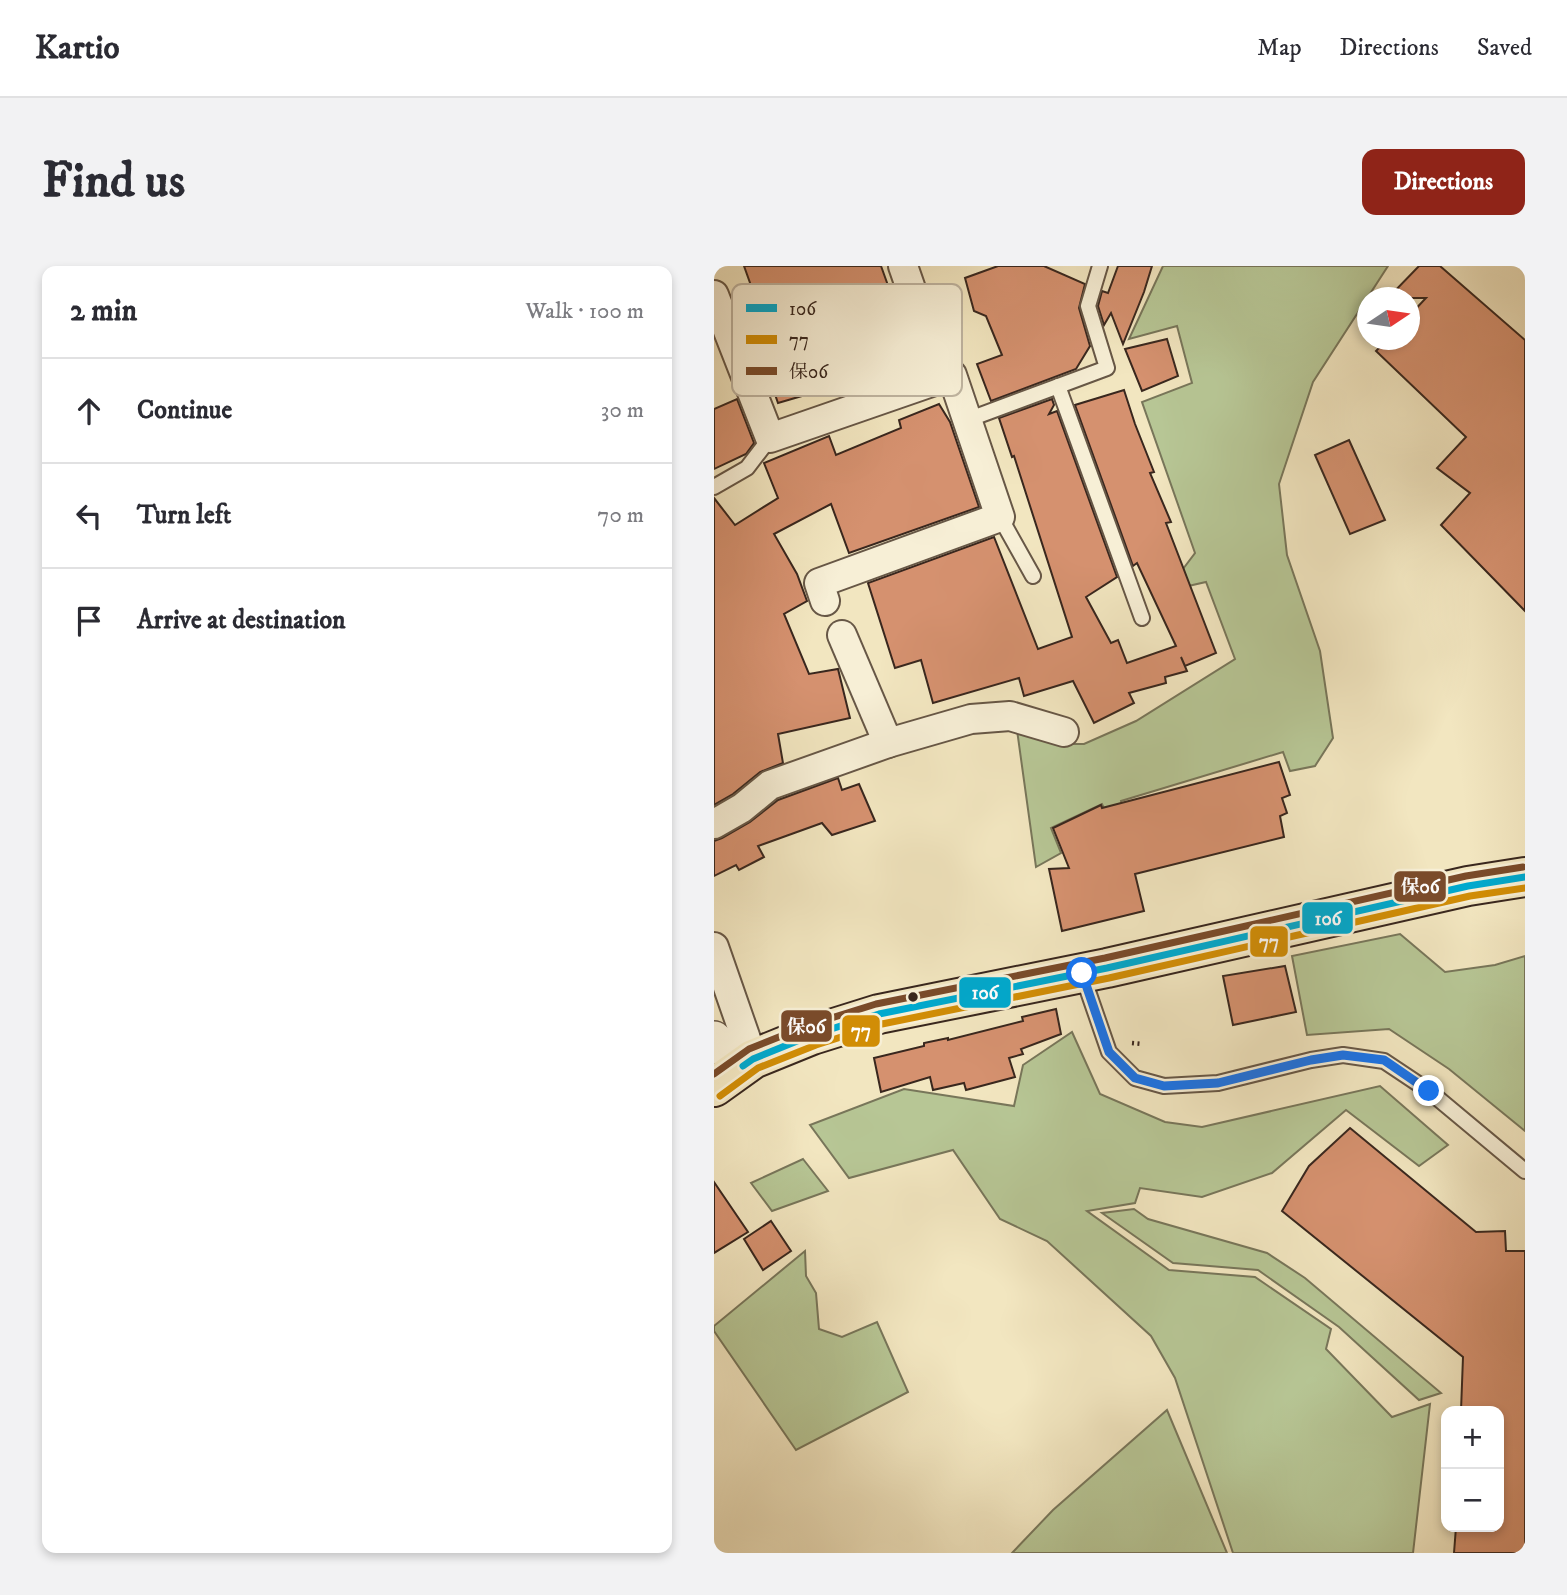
<!DOCTYPE html>
<meta charset="utf-8">
<style>
:root{--surface:#fff;--page:#f2f2f3;--text:#2b2b33;--muted:#7c7c81;--line:#e1e1e2;--accent:#8f2418}
body{margin:0;font-family:"IM FELL DW Pica","Noto Serif JP",serif;background:var(--page);color:var(--text)}
.controls{position:absolute;right:21px;bottom:21px;display:grid;overflow:hidden;border-radius:14px;box-shadow:0 4px 10px #0003}
.controls button{width:63px;height:63px;display:grid;place-items:center;padding:0;border:0;border-bottom:2px solid var(--line);background:var(--surface);color:var(--text);font:35px sans-serif}
.compass{position:absolute;left:643px;top:21px;width:63px;height:63px;border-radius:50%;background:var(--surface);box-shadow:0 4px 10px #0003;rotate:77deg}
.stop{position:absolute;width:21px;height:21px;margin:-16px;border:5px solid #1a73e8;border-radius:50%;background:#fff}
.stop.end{background:#1a73e8;border-color:#fff;box-shadow:0 2px 7px #0008}
.list{margin:0;padding:0;list-style:none}
h2{display:flex;justify-content:space-between;align-items:center;height:91px;margin:0;padding:0 28px;font-size:30px}
h2 small{font-size:23px;font-weight:400;color:var(--muted)}
.list li{display:grid;grid-template-columns:46px 1fr auto;gap:21px;align-items:center;box-sizing:border-box;height:105px;padding:0 28px;border-top:2px solid var(--line)}
.list b{display:block;font-size:26px;white-space:nowrap}
.list em{font-size:23px;font-style:normal;color:var(--muted)}
.icon{flex:none;width:38px;height:38px;fill:none;stroke:currentColor;stroke-width:2;stroke-linecap:round;stroke-linejoin:round}
.map{position:relative;flex:none;width:811px;height:1287px;overflow:hidden;border-radius:14px}
header{display:flex;align-items:center;gap:42px;box-sizing:border-box;height:98px;padding:0 35px;background:var(--surface);border-bottom:2px solid var(--line)}
header strong{font-size:33px}
nav{display:flex;gap:38px;margin-inline-start:auto;font-size:24px}
.intro{display:flex;align-items:center;justify-content:space-between;box-sizing:border-box;height:168px;padding:0 42px}
h1{margin:0;font-size:49px}
.button{padding:18px 32px;border-radius:14px;background:var(--accent);color:#fff;font-size:24px;font-weight:700}
main{display:flex;gap:42px;padding:0 42px}
aside{flex:1;background:var(--surface);border-radius:14px;box-shadow:0 4px 10px #0003}
.map>svg:first-child{display:block}
.green{fill:#b7c695;stroke:#78765a;stroke-width:2}
.building{fill:#d5916f;stroke:#39271e;stroke-width:2}
.lines{fill:none;stroke-linecap:round;stroke-linejoin:round}
.service-casing{stroke:#675746;stroke-width:18}
.minor-casing{stroke:#675746;stroke-width:32}
.tertiary-casing{stroke:#675746;stroke-width:38}
.trunk-casing{stroke:#39271e;stroke-width:42}
.path{stroke:#39271e;stroke-width:4.5;stroke-dasharray:2 3.5;stroke-linecap:butt}
.service{stroke:#f7efd6;stroke-width:14}
.minor{stroke:#f7efd6;stroke-width:28}
.tertiary{stroke:#f7efd6;stroke-width:35}
.trunk{stroke:#f2e6c0;stroke-width:38}
.bus-1-casing{stroke:#f7efd6;stroke-width:12}
.bus-2-casing{stroke:#f7efd6;stroke-width:12}
.bus-3-casing{stroke:#f7efd6;stroke-width:12}
.bus-1{stroke:#00a9ce;stroke-width:7}
.bus-2{stroke:#d18d06;stroke-width:7}
.bus-3{stroke:#7a4b2a;stroke-width:7}
.route{stroke:#1a73e8;stroke-width:9}
.bus-dot{fill:#39271e;stroke:#f7efd6;stroke-width:2.5}
.key{fill:#f7efd6;stroke:#beb39f;stroke-width:2}
.key-label{font-size:19px;fill:#39271e}
.line-badge{stroke:#f7efd6;stroke-width:2.5}
.badge-label{font-size:19px;text-anchor:middle;font-weight:bold;fill:#fff}
</style>
<header>
<strong>Kartio</strong>
<nav><a>Map</a><a>Directions</a><a>Saved</a></nav>
</header>
<div class="intro"><h1>Find us</h1><a class="button">Directions</a></div>
<main>
<aside>
<h2>2 min<small>Walk · 100 m</small></h2>
<ul class="list">
<li><svg class="icon" aria-label="ahead" viewBox="0 0 24 24"><path d="M12 20V5M6 11l6-6 6 6"/></svg><div><b>Continue</b></div><em>30 m</em></li>
<li><svg class="icon" aria-label="left" viewBox="0 0 24 24"><path d="M17 20v-9H6M10 6l-5 5 5 5"/></svg><div><b>Turn left</b></div><em>70 m</em></li>
<li><svg class="icon" aria-label="arrive" viewBox="0 0 24 24"><path d="M6 21V4h12l-3 4 3 4H6"/></svg><div><b>Arrive at destination</b></div></li>
</ul>
</aside>
<div class="map">
<svg width="811" height="1287" viewBox="0 0 811 1287">
<rect width="100%" height="100%" fill="#f2e6c0"/>
<filter id="stains"><feTurbulence type="fractalNoise" baseFrequency=".00286" numOctaves="4"/><feColorMatrix values="0 0 0 0 .2 0 0 0 0 .09 0 0 0 0 .02 0 0 0 .5 -.17"/></filter>
<radialGradient id="worn" r=".72"><stop offset=".6" stop-color="#630" stop-opacity="0"/><stop offset="1" stop-color="#630" stop-opacity=".3"/></radialGradient>
<g class="green">
<path d="M449,0H674L599,116L565,218L573,289L606,385L619,472L601,500L576,505L569,486L407,535L414,573L406,576L388,538L337,562L347,587L322,601L303,464L357,478H370L422,455L521,393L492,316L470,321L469,303L481,287L428,136L478,117L463,60L415,73Z"/>
<path d="M686,668L731,706L781,699L811,690V865L735,803L675,763L593,769L578,690Z"/>
<path d="M358,766L386,828L451,856L488,861L666,820L734,879L705,900L632,844L558,907L488,931L426,922L421,937L373,945L455,1004L541,1011L617,1063L612,1083L678,1151L716,1138L699,1287H519L461,1112L437,1070L333,975L286,953L239,884L135,912L96,859L190,823L300,840L309,799Z"/>
<path d="M89,893L114,925L58,945L37,917Z"/>
<path d="M420,943L434,953L553,987L591,1012L727,1127L705,1134L625,1061L544,1004L459,997L388,947Z"/>
<path d="M91,985L92,1010L102,1027L105,1063L128,1071L163,1056L194,1126L82,1184L0,1065V1060Z"/>
<path d="M453,1144L513,1287H298L339,1244Z"/>
</g>
<g class="building">
<path d="M30,0H167L181,39L66,75L48,25L40,28Z"/>
<path d="M284,0H330L371,18L365,42L376,80L362,103L277,135L263,98L288,89L272,50L260,45L251,12Z"/>
<path d="M404,0H438L430,26L409,78L397,47L390,59L384,40L388,25L394,27Z"/>
<path d="M705,0H726L811,74V345L727,259L756,227L723,202L752,171L662,85L673,74H696V49L712,32H674Z"/>
<path d="M453,73L464,110L428,125L411,83Z"/>
<path d="M86,78L105,125L64,137L48,91Z"/>
<path d="M410,124L421,158L440,206L436,207L457,256L452,257L502,387L471,400L467,391L473,405L451,411L452,417L415,427L420,437L380,457L359,415L310,430L305,412L219,437L207,394L181,402L154,317L280,271L324,383L358,371L300,190L298,191L285,152L338,133L340,139L335,148L343,145L403,311L372,331L397,377L404,374L413,397L462,380L423,297L419,300L361,139Z"/>
<path d="M23,133L40,177L32,188L0,203V143Z"/>
<path d="M225,138L236,156L265,241L135,287L117,238L60,268L83,308L93,335L70,348L95,408L124,403L136,452L64,468L69,497L46,506L19,528L0,539V232L21,259L64,232L50,197L115,170L122,189L187,162L185,154Z"/>
<path d="M635,174L671,254L636,268L601,189Z"/>
<path d="M565,496L576,529L568,532L573,547L566,550L570,571L421,608L430,645L348,665L335,603L355,602L339,562L387,539L388,542Z"/>
<path d="M124,512L128,524L145,518L161,555L118,569L108,557L44,580L50,591L25,604L22,599L0,610V575L8,572L36,556L64,534Z"/>
<path d="M571,700L582,746L519,759L509,710Z"/>
<path d="M342,743L347,768L307,783L309,788L295,792L301,811L252,824L250,817L219,824L216,811L167,826L160,792L210,780V777L234,772V774L309,755L308,751Z"/>
<path d="M636,862L762,966L791,965L792,985H811V1287H740L742,1261H785V1145H747L749,1091L568,945L595,900Z"/>
<path d="M0,916L34,966L0,987Z"/>
<path d="M57,955L77,985L49,1004L30,973Z"/>
</g>
<g class="lines">
<defs>
<g id="service">
<path d="M344,120L428,352"/>
<path d="M253,154L393,102L374,40L386,0"/>
<path d="M0,221L33,202L56,172"/>
<path d="M286,251L319,310"/>
<path d="M368,708L395,786L421,812L450,820L504,817L597,794L629,789L670,795L715,825L811,905"/>
</g>
<g id="minor">
<path d="M189,0L228,112"/>
<path d="M0,29L56,172L238,109L286,251L105,317L111,335"/>
<path d="M128,369L174,477"/>
<path d="M0,558L28,542L56,519L174,477L257,453L296,450L350,466"/>
<path d="M0,681L39,793"/>
</g>
<path id="tertiary" d="M0,773L29,800"/>
<path id="trunk" d="M0,821L39,793L98,769L165,748L393,702L754,620L811,611"/>
</defs>
<use href="#service" class="service-casing"/>
<use href="#minor" class="minor-casing"/>
<use href="#tertiary" class="tertiary-casing"/>
<use href="#trunk" class="trunk-casing"/>
<path class="path" d="M418,777L428,778"/>
<use href="#service" class="service"/>
<use href="#minor" class="minor"/>
<use href="#tertiary" class="tertiary"/>
<use href="#trunk" class="trunk"/>
<defs>
<path id="bus-1" d="M29,800L39,793L98,769L165,748L393,702L754,620L811,611"/>
<path id="bus-2" d="M6,830L44,802L102,779L168,758L395,712L756,630L811,622"/>
<path id="bus-3" d="M0,808L35,783L95,759L162,738L391,692L752,610L809,601"/>
</defs>
<use href="#bus-1" class="bus-1-casing"/>
<use href="#bus-2" class="bus-2-casing"/>
<use href="#bus-3" class="bus-3-casing"/>
<use href="#bus-1" class="bus-1"/>
<use href="#bus-2" class="bus-2"/>
<use href="#bus-3" class="bus-3"/>
</g>
<g class="lines">
<path class="route" d="M368,707L395,786L421,812L450,820L504,817L597,794L629,789L670,794L715,825"/>
</g>
<circle class="bus-dot" cx="199" cy="731" r="6"/>
<rect x="18" y="18" width="230" height="112" rx="10" class="key"/>
<rect x="32" y="38" width="31" height="8" fill="#00a9ce"/>
<rect x="32" y="69" width="31" height="9" fill="#d18d06"/>
<rect x="32" y="101" width="31" height="8" fill="#7a4b2a"/>
<g class="key-label">
<text x="75" y="49">106</text>
<text x="75" y="80">77</text>
<text x="75" y="112">保06</text>
</g>
<g class="line-badge">
<rect x="679" y="604" width="54" height="33" rx="7" fill="#7a4b2a"/>
<rect x="587" y="635" width="53" height="34" rx="7" fill="#00a9ce"/>
<rect x="535" y="659" width="40" height="33" rx="7" fill="#d18d06"/>
<rect x="244" y="710" width="54" height="33" rx="7" fill="#00a9ce"/>
<rect x="66" y="743" width="53" height="34" rx="7" fill="#7a4b2a"/>
<rect x="127" y="748" width="40" height="34" rx="7" fill="#d18d06"/>
</g>
<g class="badge-label">
<text x="706" y="627">保06</text>
<text x="614" y="659">106</text>
<text x="555" y="682">77</text>
<text x="271" y="733">106</text>
<text x="92" y="767">保06</text>
<text x="147" y="771">77</text>
</g>
<rect width="100%" height="100%" filter="url(#stains)"/>
<rect width="100%" height="100%" fill="url(#worn)"/>
</svg>
<div class="controls">
<button>+</button>
<button>−</button>
</div>
<svg class="compass" viewBox="-18 -18 36 36"><path d="M0-13l5 13h-10z" fill="#e53935"/><path d="M0 13l5-13h-10z" fill="#7c7c81"/></svg>
<div class="stop" style="left:368px;top:707px"></div>
<div class="stop end" style="left:715px;top:825px"></div>
</div>
</main>
